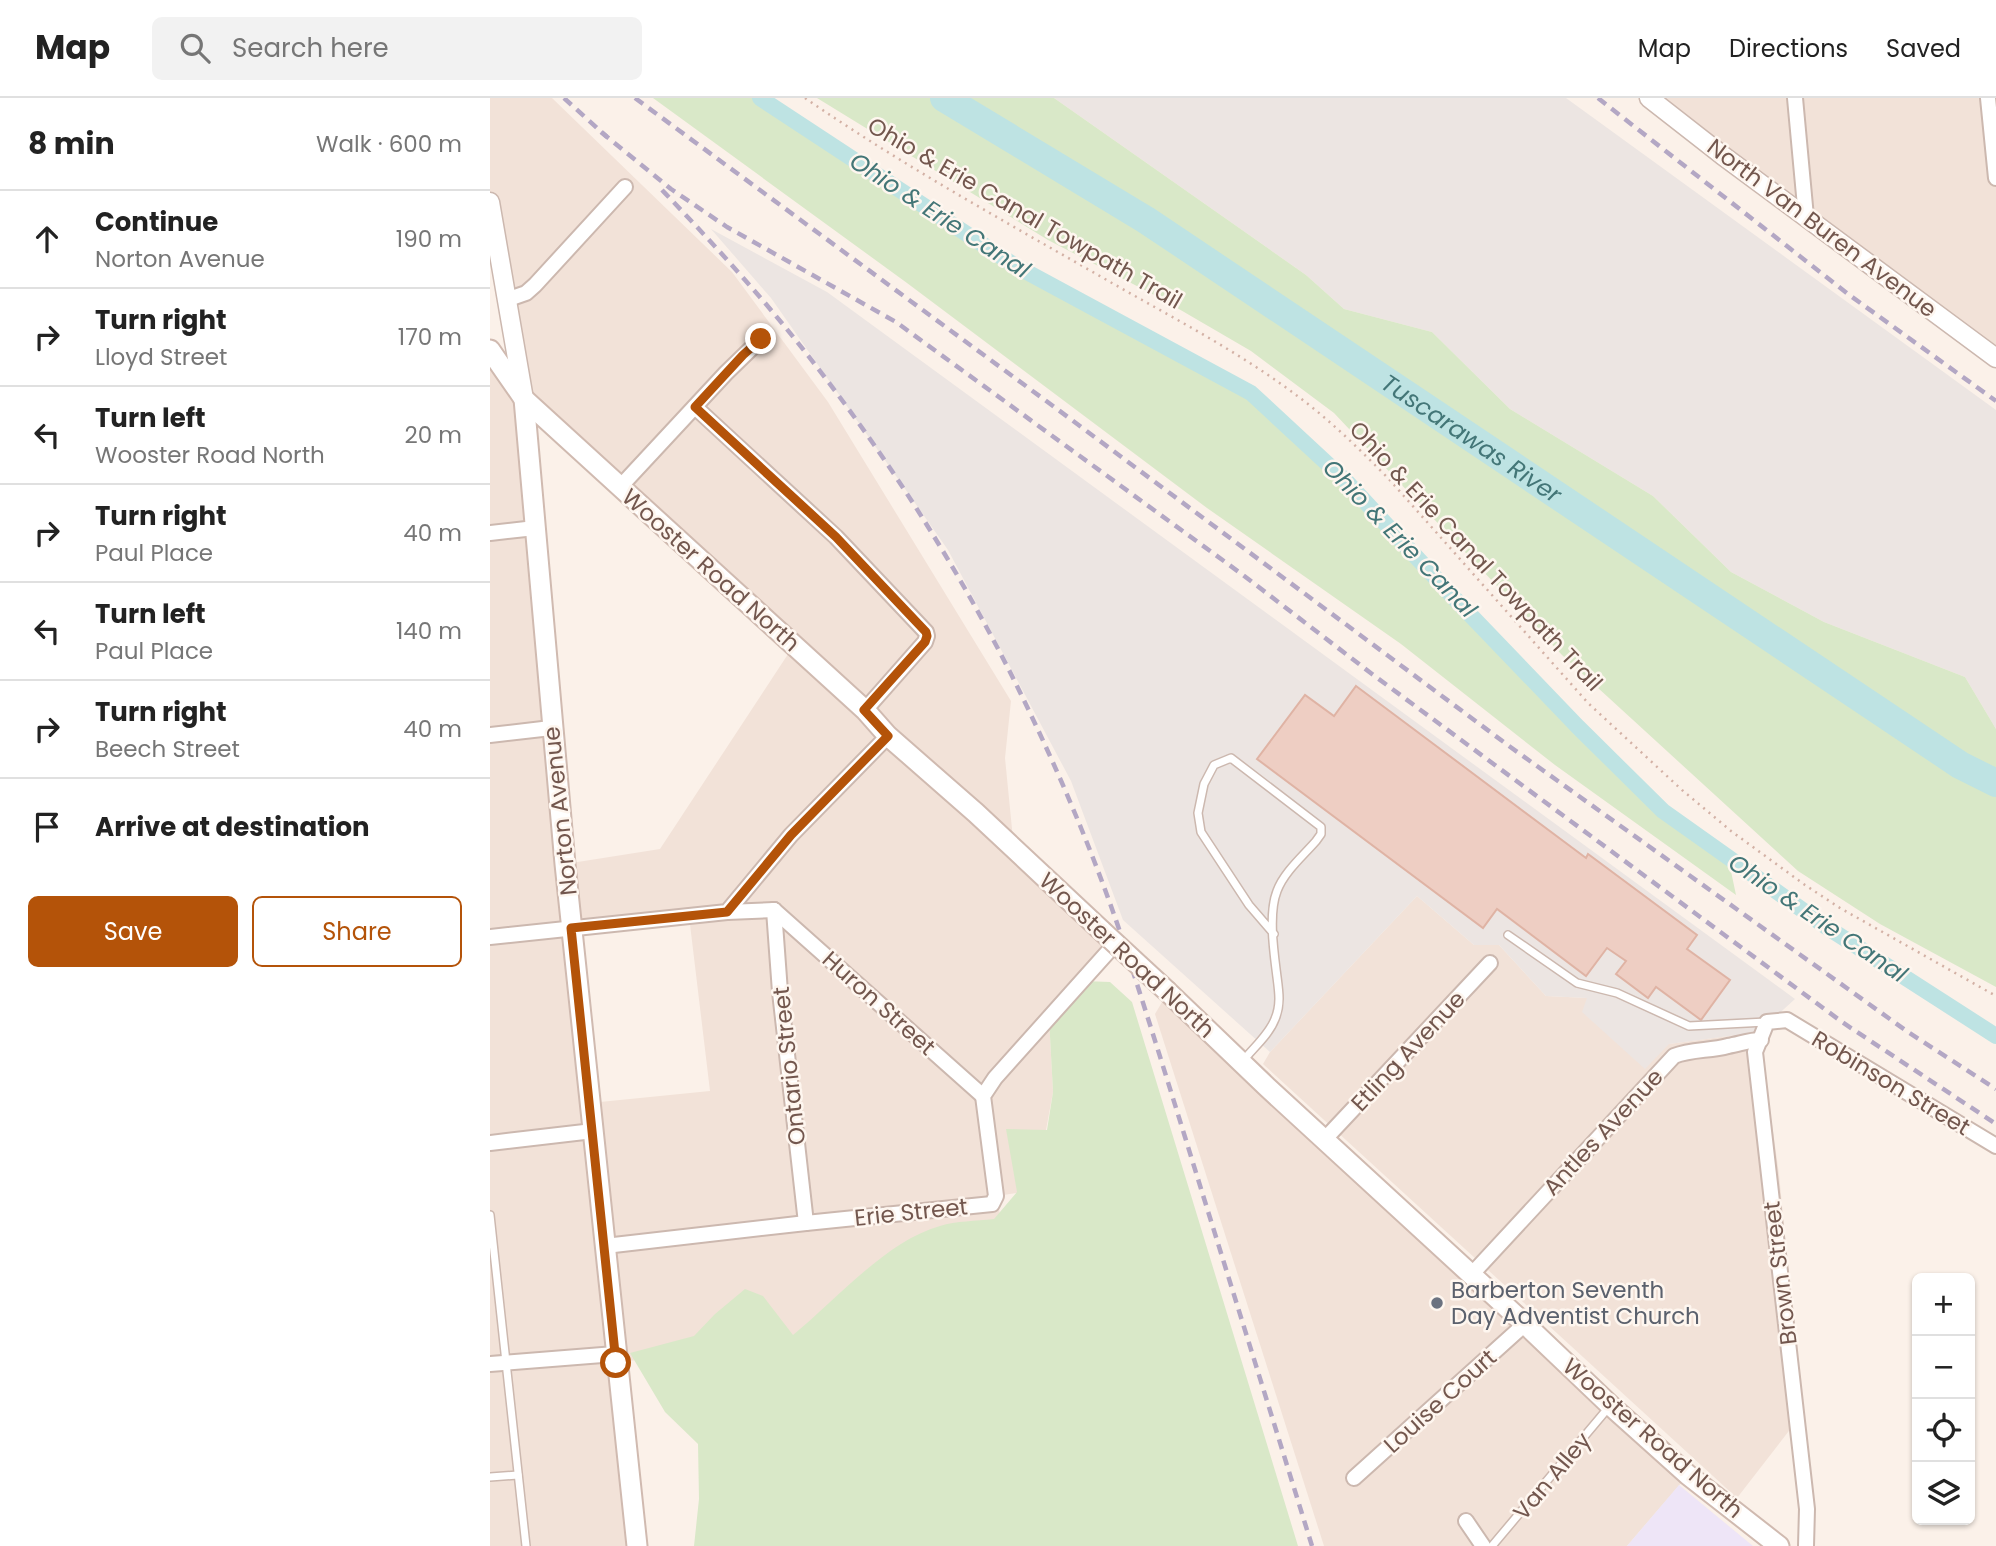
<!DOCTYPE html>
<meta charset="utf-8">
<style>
:root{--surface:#fff;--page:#f2f2f2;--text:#222;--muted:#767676;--line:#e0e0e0;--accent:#b45309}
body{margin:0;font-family:Poppins,sans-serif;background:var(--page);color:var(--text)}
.controls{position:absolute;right:21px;bottom:21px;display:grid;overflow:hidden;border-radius:10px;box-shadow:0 2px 5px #0004}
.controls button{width:63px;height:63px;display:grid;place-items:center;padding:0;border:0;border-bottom:2px solid var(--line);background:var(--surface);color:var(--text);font:35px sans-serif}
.stop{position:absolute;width:21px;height:21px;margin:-16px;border:5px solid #b45309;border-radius:50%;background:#fff}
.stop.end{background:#b45309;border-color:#fff;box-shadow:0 2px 7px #0008}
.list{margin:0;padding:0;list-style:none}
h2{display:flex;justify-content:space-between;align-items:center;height:91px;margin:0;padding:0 28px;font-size:30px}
h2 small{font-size:23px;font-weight:400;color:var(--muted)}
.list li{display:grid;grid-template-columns:46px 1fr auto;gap:21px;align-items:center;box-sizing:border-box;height:98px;padding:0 28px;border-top:2px solid var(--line)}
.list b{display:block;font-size:26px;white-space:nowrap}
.list p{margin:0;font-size:23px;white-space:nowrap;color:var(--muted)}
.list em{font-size:23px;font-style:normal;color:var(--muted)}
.actions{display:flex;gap:14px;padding:21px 28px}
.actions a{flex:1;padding:16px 0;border:2px solid var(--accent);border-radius:10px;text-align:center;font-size:24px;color:var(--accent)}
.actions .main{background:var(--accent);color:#fff}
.icon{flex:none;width:38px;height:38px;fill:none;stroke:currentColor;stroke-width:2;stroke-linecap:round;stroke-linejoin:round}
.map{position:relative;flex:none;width:1506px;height:1448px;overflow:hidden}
header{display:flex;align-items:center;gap:42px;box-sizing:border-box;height:98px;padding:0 35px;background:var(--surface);border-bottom:2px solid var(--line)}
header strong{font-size:33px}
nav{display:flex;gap:38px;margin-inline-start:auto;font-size:24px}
.search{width:490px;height:63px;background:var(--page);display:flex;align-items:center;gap:18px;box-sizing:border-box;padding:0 24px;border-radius:10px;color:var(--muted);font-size:26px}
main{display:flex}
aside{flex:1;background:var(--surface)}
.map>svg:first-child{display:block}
.residential{fill:#f2e2d8;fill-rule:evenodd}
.industrial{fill:#ece5e2}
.education{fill:#eee5f7}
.green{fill:#d9e8c8}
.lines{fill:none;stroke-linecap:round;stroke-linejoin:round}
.canal{stroke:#bee3e3;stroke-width:16}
.river{stroke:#bee3e3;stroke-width:28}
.building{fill:#eecec3;stroke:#dfb3a4;stroke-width:2}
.service-casing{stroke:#ccb8af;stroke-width:10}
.minor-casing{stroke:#ccb8af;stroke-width:18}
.tertiary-casing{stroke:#ccb8af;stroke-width:21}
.secondary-casing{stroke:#d0bab0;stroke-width:23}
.path{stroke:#d3b1a5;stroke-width:2.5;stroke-dasharray:2 5;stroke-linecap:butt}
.service{stroke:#fff;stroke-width:7}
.minor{stroke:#fff;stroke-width:14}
.tertiary{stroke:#fff;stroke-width:18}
.secondary{stroke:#fff;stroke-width:19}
.rail{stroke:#b3a7c4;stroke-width:4.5;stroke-dasharray:10 7;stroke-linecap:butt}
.secondary-bridge-casing{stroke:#d0bab0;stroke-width:23;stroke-linecap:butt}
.secondary-bridge{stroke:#fff;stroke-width:19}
.route{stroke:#b45309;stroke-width:9}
.worship-dot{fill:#6b7280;stroke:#fef6ef;stroke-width:2.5}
.labels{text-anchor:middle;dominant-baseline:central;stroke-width:5;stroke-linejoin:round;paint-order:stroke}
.street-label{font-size:23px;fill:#73574e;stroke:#fef6ef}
.worship-label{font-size:23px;fill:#5b616d;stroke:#fef6ef;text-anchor:start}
.water-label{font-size:24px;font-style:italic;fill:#437677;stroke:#fef6ef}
</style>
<header>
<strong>Map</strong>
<div class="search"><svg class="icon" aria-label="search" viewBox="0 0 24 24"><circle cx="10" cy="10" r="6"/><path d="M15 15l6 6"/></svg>Search here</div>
<nav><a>Map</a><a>Directions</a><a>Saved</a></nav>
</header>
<main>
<aside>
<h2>8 min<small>Walk · 600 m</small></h2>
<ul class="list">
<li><svg class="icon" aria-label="ahead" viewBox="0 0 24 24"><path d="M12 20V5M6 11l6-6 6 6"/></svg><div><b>Continue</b><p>Norton Avenue</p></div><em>190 m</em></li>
<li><svg class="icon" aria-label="right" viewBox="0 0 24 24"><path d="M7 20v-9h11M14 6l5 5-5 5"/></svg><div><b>Turn right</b><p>Lloyd Street</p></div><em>170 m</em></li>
<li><svg class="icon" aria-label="left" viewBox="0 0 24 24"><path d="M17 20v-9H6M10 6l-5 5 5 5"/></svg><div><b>Turn left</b><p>Wooster Road North</p></div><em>20 m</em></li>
<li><svg class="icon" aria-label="right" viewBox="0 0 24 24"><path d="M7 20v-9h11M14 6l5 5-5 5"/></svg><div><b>Turn right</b><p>Paul Place</p></div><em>40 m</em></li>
<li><svg class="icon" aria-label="left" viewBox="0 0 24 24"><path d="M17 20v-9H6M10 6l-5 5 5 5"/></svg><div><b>Turn left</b><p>Paul Place</p></div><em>140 m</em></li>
<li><svg class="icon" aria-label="right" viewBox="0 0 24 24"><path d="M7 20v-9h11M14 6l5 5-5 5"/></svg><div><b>Turn right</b><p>Beech Street</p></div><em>40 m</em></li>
<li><svg class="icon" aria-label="arrive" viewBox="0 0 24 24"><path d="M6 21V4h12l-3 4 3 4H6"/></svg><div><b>Arrive at destination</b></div></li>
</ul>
<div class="actions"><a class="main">Save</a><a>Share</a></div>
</aside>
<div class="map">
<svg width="1506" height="1448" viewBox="0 0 1506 1448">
<rect width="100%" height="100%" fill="#fbf1e9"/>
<g class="residential">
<path d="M0,0H62L242,174L338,304L521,603L515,660L524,751L625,846L559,920L563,994L545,1092L507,1098L524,1206L126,1265L146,1448H0V252L32,299L0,104ZM34,302L304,547L170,751L75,766ZM199,818L220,993L100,1005L81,830Z"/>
<path d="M1160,0H1506V260Z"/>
<path d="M927,798L984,847H1009L1056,898L1098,900L1179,946L1269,934L1289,1076L1312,1316L1247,1400L773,966L780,954Z"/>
<path d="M678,894L1198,1377L1137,1448H834L665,916Z"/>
</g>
<g class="industrial">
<path d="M564,0H1076L1506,312V631L1475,579L1334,524L1241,474L1163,398L1020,311L942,234L854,211L816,177Z"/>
<path d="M221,131L337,194L1305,901L1269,934L1179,946L1155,971L1092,914L1097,900L1056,898L1009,847H984L927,798L780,954L633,822L581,683L458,452L281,200Z"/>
</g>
<path class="education" d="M1189,1387L1263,1448H1137Z"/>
<g class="green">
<path d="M163,0H270L524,167L761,295L1173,713L1238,759L1246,797L1065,667L911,546L717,410L417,185Z"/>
<path d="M327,0H564L816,177L854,211L942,234L1020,311L1163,398L1241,474L1334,524L1475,579L1506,631V889L1390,826L1308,773L1072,557L844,315L761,253L670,200L558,142Z"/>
<path d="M593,883L620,884L642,904L808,1448H204L209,1401L208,1346L175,1314L140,1255L204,1238L225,1216L255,1191L273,1198L303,1237C346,1202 396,1143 450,1128C466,1123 486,1123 504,1121L527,1094L516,1031L557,1032L563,994L559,920Z"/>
</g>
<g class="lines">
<path class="canal" d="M270,0L524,167L761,295L856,383L966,502L1088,629L1173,713L1335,828L1506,938"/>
<path class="river" id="s1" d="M454,0L656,122L1470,667L1506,685"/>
</g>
<path class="building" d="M866,588L1096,760L1098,756L1207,837L1197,851L1240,882L1211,922L1166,889L1158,900L1126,876L1136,863L1117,850L1096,878L1007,811L993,830L767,661L815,597L844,618Z"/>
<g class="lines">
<defs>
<g id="service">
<path d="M1018,837L1087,885L1127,895L1199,928L1276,924"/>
<path d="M753,963C763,950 779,937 785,921C791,907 789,894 787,879C784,855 778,816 787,793C794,774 813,758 826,743L831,736V729L741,660L724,667L714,686L708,715L711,734L759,807L784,836"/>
<path d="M0,1117L36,1448"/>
<path d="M0,1379L28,1377"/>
<path d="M1002,1448L1119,1309"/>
</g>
<g id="minor">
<path d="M1305,0L1316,119"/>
<path d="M1498,0L1506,80"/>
<path d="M16,202L36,195L45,187L135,89"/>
<path d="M205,309L346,439L436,534L437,538L435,544L375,612"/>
<path d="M130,389L236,275L271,241"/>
<path d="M0,435L45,430"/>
<path d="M0,637L61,630"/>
<path d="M284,812L290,894L316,1125"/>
<path d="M284,812L493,998"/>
<path d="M237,814L284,812"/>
<path d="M0,839L237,814L301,737L398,638"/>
<path d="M835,1041L1000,865"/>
<path d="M0,1045L103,1033"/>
<path d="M115,1148L316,1125L502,1106L506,1098L493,998L505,980L625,846"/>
<path d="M982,1176L1184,958C1201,951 1220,953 1238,948C1250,946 1259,942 1271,942"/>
<path d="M0,1266L125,1256"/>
<path d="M864,1380L1035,1226"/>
<path d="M976,1423L993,1448"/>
<path d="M1316,1448L1317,1411L1265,954L1277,924L1297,922L1506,1048"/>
</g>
<g id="tertiary">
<path d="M1159,0L1232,57L1506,260"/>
<path d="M0,104L34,301"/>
</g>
<g id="secondary">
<path d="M0,252L34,301L375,612L398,638L486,715L612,833"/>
<path d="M34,301L75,766L147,1448"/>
<path d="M678,894L777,989L1035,1226L1121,1308L1198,1377L1289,1448"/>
</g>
</defs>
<use href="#service" class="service-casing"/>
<use href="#minor" class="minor-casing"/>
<use href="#tertiary" class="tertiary-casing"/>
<use href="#secondary" class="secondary-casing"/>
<path class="path" d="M315,0C412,67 514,123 615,181C681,219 750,254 810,300C841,323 869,351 897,379L1098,605L1192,692L1241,733L1315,787L1350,810L1506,898"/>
<use href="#service" class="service"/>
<use href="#minor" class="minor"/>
<use href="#tertiary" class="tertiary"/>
<use href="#secondary" class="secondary"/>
<g class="rail">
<path d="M74,0L117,39"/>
<path d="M145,0L563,308L1019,648L1418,934L1506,991"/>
<path d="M1108,0L1358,196L1506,303"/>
<path d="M111,34L181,91L237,129L406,224L753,477L882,576L1352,924L1506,1026"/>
<path d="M172,92C218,140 263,189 304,240C387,343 460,456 520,574C561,656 598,741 628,828C651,897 673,968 695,1039C737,1175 780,1312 822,1448"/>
</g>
<defs>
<path id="secondary-bridge" d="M612,833L678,894"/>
</defs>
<use href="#secondary-bridge" class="secondary-bridge-casing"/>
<use href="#secondary-bridge" class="secondary-bridge"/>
</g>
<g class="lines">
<path class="route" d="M126,1265L81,830L237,814L301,737L398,638L374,612L435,544L437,538L436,534L346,439L205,309L253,257L271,241"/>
</g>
<circle class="worship-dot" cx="947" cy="1205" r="7"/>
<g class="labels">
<g class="street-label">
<text transform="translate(535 115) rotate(30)">Ohio &amp; Erie Canal Towpath Trail</text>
<text transform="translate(1332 130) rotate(37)">North Van Buren Avenue</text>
<text transform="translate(986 458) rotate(47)">Ohio &amp; Erie Canal Towpath Trail</text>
<text transform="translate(221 472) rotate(42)">Wooster Road North</text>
<text transform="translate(70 713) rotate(-96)">Norton Avenue</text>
<text transform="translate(637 857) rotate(43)">Wooster Road North</text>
<text transform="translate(389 905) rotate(42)">Huron Street</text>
<text transform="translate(918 953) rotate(-47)">Etling Avenue</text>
<text transform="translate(299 968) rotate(-96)">Ontario Street</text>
<text transform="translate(1401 985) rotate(31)">Robinson Street</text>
<text transform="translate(1113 1034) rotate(-47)">Antles Avenue</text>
<text transform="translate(421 1114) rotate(-6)">Erie Street</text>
<text transform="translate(1290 1175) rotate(-97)">Brown Street</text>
<text transform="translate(950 1303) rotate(-42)">Louise Court</text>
<text transform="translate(1163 1340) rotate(41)">Wooster Road North</text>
<text transform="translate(1062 1378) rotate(-50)">Van Alley</text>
</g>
<g class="worship-label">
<text x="961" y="1192">Barberton Seventh<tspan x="961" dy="26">Day Adventist Church</tspan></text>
</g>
<g class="water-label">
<text transform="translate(450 117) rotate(33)">Ohio &amp; Erie Canal</text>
<text stroke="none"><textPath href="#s1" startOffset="628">Tuscarawas River</textPath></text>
<text transform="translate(910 440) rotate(46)">Ohio &amp; Erie Canal</text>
<text transform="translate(1328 820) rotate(34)">Ohio &amp; Erie Canal</text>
</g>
</g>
</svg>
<div class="controls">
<button>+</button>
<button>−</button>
<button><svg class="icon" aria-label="locate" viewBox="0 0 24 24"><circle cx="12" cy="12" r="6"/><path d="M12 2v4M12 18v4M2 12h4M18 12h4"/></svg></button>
<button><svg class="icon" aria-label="layers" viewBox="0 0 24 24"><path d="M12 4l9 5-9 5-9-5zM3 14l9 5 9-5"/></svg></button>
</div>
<div class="stop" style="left:126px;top:1265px"></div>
<div class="stop end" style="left:271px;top:241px"></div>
</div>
</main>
